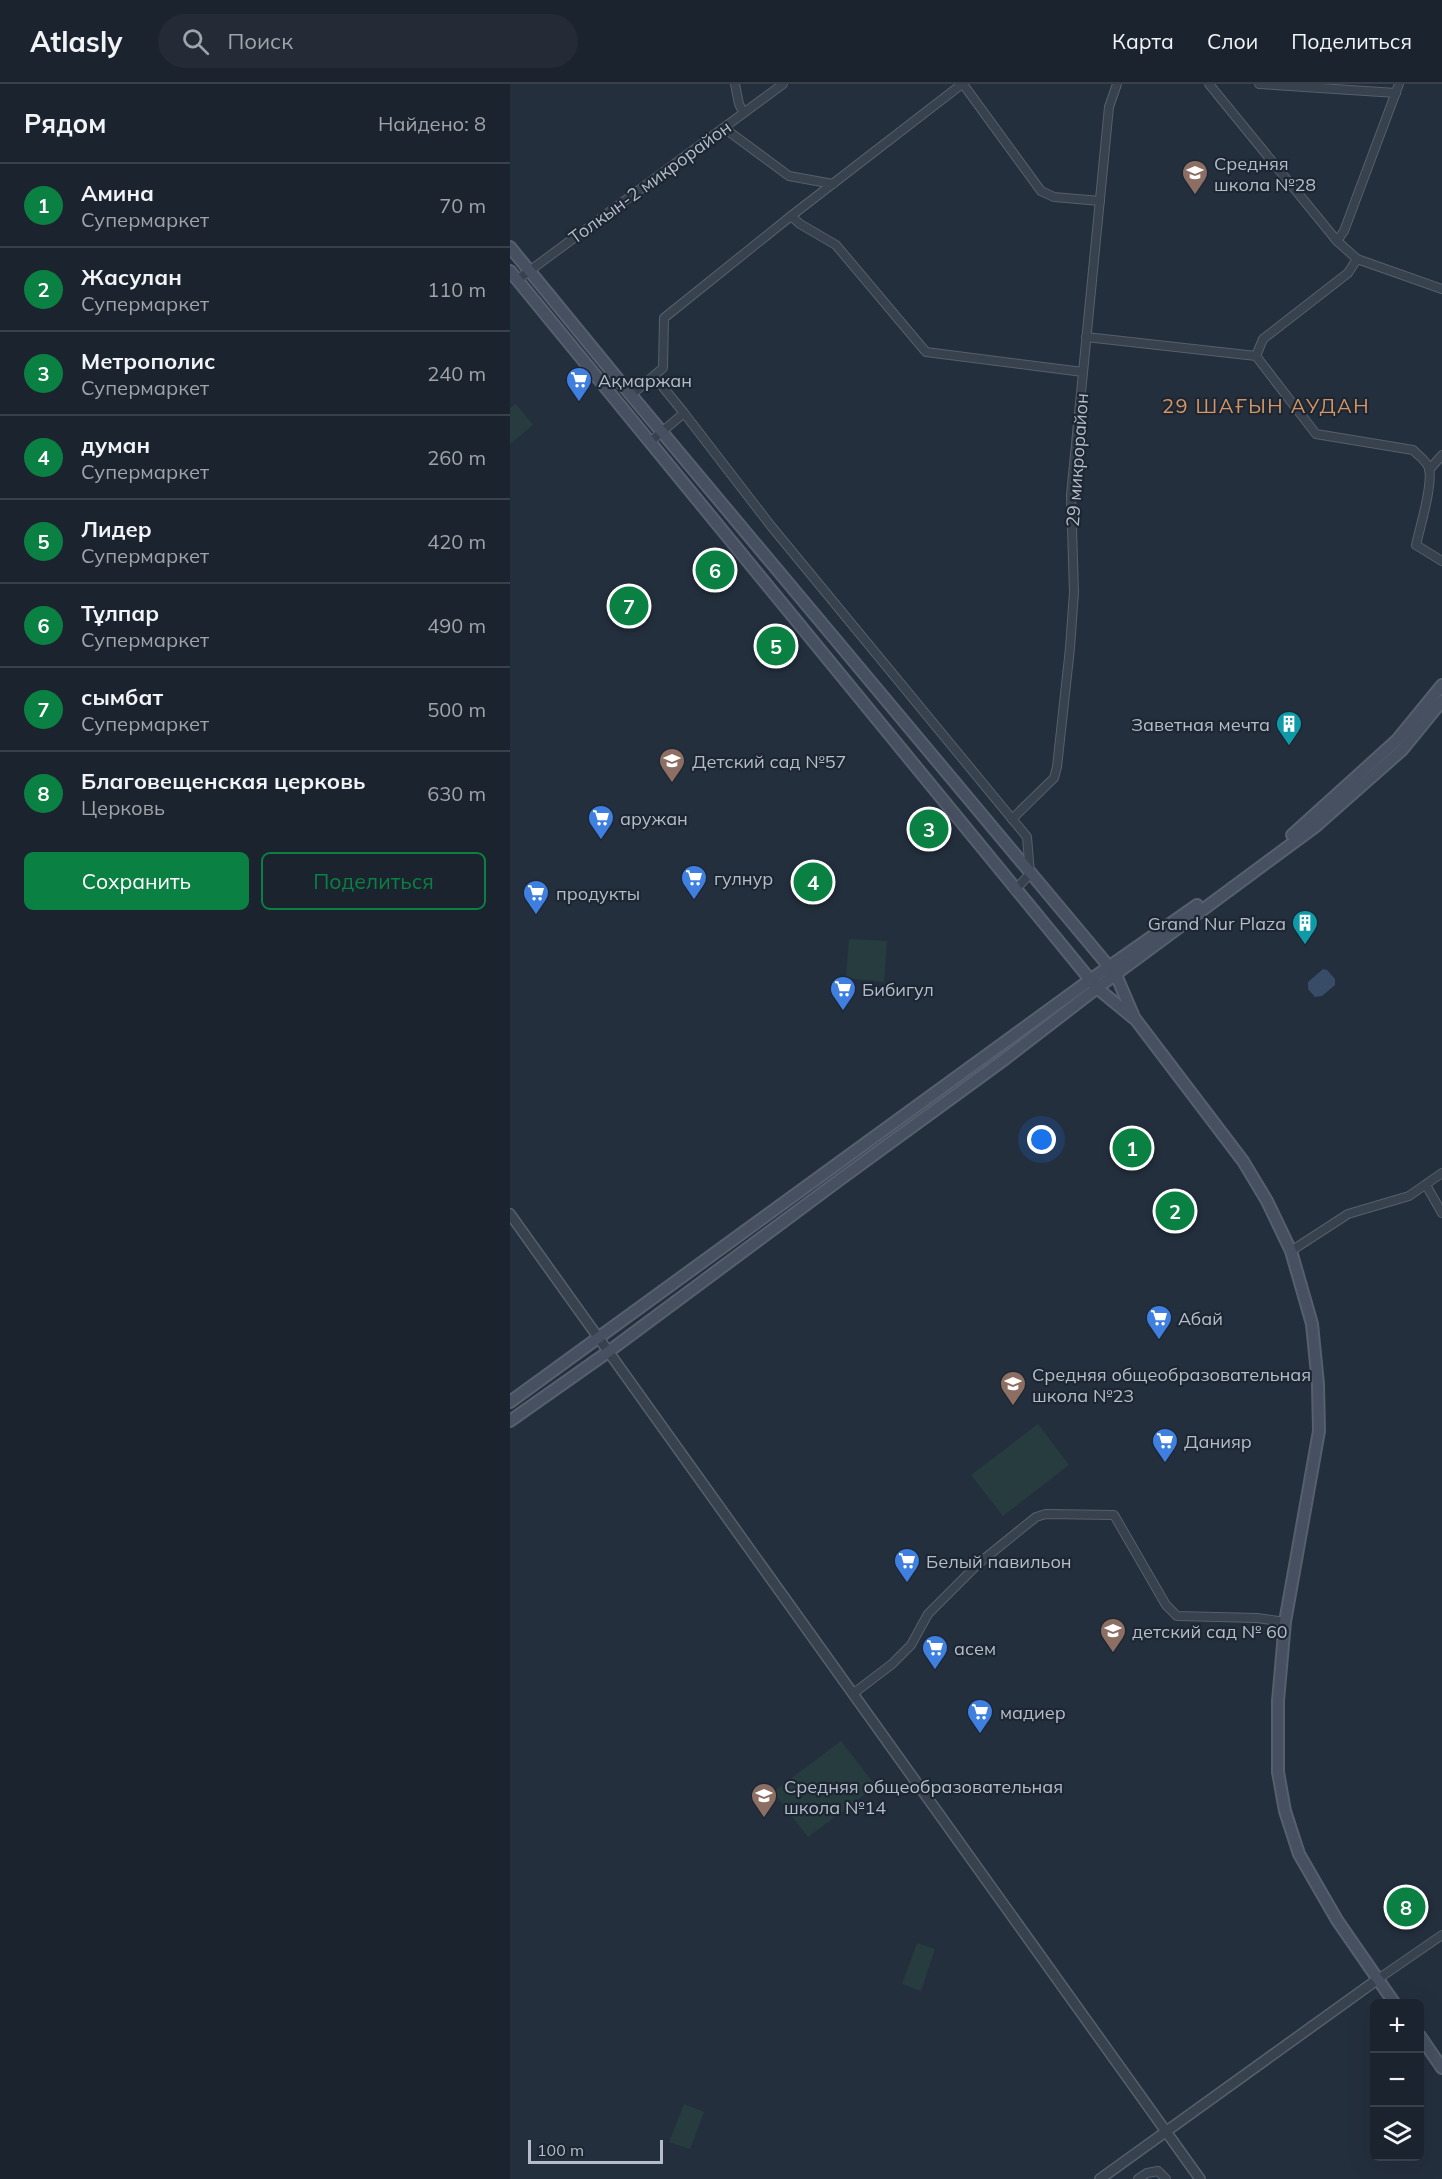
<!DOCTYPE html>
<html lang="ru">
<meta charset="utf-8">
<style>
:root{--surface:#1b232e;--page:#242b36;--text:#f1f3f6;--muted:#a0a4aa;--line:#39404a;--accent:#0b8043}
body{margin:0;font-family:Mulish,sans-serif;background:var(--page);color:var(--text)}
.controls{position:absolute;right:18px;bottom:18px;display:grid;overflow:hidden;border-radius:9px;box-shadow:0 6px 24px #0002}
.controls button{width:54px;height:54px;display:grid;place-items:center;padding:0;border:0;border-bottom:2px solid var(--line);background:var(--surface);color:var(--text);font:30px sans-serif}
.scale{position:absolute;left:18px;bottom:15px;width:135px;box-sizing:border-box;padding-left:6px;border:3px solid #b4bcc9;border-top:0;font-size:16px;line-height:21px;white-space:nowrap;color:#b4bcc9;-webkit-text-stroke:4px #1d2633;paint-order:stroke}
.you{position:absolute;left:532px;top:1056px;width:21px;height:21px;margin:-15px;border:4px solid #fff;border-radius:50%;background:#1a73e8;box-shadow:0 0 0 9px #1a73e833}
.badge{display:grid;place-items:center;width:39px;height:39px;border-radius:50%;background:var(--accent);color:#fff;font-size:20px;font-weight:700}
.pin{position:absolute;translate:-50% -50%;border:3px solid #fff;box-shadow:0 2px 6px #0006}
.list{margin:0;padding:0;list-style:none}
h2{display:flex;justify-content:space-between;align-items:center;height:78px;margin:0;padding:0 24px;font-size:26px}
h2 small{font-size:20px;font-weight:400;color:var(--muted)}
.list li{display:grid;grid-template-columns:39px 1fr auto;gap:18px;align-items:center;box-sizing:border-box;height:84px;padding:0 24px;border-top:2px solid var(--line)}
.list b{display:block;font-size:22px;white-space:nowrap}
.list p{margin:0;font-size:20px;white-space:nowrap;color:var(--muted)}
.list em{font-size:20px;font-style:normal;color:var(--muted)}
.actions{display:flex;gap:12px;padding:18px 24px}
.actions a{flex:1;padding:14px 0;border:2px solid var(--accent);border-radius:9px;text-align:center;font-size:21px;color:var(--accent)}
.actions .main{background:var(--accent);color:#fff}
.icon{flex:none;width:33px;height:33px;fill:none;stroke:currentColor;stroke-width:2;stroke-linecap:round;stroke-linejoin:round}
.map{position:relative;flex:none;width:932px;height:2095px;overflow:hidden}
header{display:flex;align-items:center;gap:36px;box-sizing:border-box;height:84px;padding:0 30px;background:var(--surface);border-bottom:2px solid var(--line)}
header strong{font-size:28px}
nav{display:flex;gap:33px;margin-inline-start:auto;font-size:21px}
.search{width:420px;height:54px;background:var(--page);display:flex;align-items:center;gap:15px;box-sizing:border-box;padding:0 21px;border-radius:33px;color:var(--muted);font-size:22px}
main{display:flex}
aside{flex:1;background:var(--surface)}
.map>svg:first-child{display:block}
.green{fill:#263c3f}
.water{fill:#394c67}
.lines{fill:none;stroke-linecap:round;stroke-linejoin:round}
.minor-casing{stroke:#565f6c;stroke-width:10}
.tertiary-casing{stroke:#565f6c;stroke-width:12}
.secondary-casing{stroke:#565f6c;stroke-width:14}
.minor{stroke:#38414e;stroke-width:8}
.tertiary{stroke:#38414e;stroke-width:9}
.secondary{stroke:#465061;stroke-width:10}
.labels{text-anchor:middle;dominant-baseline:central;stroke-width:4.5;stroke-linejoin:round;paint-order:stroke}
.poi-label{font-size:18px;fill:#b4bcc9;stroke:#1d2633;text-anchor:start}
.street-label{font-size:18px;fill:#b4bcc9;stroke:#1d2633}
.neighbourhood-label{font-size:20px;letter-spacing:1.5px;fill:#d59563;stroke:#1d2633}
</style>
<header>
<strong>Atlasly</strong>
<div class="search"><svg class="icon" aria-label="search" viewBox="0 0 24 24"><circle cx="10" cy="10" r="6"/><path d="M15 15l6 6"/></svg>Поиск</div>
<nav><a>Карта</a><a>Слои</a><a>Поделиться</a></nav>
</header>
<main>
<aside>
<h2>Рядом<small>Найдено: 8</small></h2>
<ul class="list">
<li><span class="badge">1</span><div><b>Амина</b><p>Супермаркет</p></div><em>70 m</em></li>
<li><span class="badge">2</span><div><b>Жасулан</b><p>Супермаркет</p></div><em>110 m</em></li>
<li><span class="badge">3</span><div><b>Метрополис</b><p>Супермаркет</p></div><em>240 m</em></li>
<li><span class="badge">4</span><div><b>думан</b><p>Супермаркет</p></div><em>260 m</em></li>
<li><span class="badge">5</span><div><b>Лидер</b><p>Супермаркет</p></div><em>420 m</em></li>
<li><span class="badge">6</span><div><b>Тұлпар</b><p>Супермаркет</p></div><em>490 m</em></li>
<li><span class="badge">7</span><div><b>сымбат</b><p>Супермаркет</p></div><em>500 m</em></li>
<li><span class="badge">8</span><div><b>Благовещенская церковь</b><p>Церковь</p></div><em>630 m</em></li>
</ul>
<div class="actions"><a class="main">Сохранить</a><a>Поделиться</a></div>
</aside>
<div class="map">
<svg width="932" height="2095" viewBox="0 0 932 2095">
<rect width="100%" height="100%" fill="#242f3e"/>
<g class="green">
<path d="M6,320L23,341L0,360V324Z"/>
<path d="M339,855L377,857L374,898L336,894Z"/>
<path d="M528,1340L559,1381L493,1432L461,1391Z"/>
<path d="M331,1657L366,1702L298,1753L263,1708Z"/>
<path d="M407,1859L425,1865L411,1907L392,1900Z"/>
<path d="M174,2020L194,2028L180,2065L159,2058Z"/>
</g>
<path class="water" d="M813,885L817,886L825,895V901L812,912L805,913L798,905V898Z"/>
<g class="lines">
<defs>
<g id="minor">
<path d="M225,0L229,20L233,28"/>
<path d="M453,0L531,107L544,113L590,117"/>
<path d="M699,0L827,157L847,175L932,205"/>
<path d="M749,0L886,9"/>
<path d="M214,44L279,92L323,100"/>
<path d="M281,132L290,140L326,161L416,268L573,288"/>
<path d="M827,157L834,147L889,0"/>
<path d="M7,196L273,0"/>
<path d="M576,253L746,272L806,350L903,366C909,372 916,376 919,384C923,401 910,443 906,461L932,477"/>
<path d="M746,272L753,255L838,189L847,175"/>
<path d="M144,292L174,329"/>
<path d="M121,311L153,284L154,234L281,132L452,0"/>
<path d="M140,358L174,329L261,442L517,753L520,790L505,806"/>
<path d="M919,386L932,371"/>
<path d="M502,735L544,694L547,683L560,564L564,508L561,411L599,23L607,0"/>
<path d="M916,1101L932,1129"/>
<path d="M781,1167L838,1130L899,1112L932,1089"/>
<path d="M344,1609L382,1580L401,1561L418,1530L469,1479L526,1433L536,1430L604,1431L656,1521L667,1532L747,1534L775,1538"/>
<path d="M868,1895L932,1851"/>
<path d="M628,2095L637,2089L648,2087L656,2095"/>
</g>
<g id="tertiary">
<path d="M0,1130L690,2095"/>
<path d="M590,2095L868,1895"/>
</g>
<g id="secondary">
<path d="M0,163L121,311L606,891L624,933"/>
<path d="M0,187L587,904L626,936L733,1077L757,1117L781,1167L802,1240L808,1300L809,1347L775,1538L768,1617V1688L775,1727L789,1770L827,1836L885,1920"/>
<path d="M782,751L887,656L932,601"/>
<path d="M0,1318L580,896L687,821"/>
<path d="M0,1337L98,1268L328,1097L495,975L587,904L806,742L892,666L932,617"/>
<path d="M910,1952L932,1984"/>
</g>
</defs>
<use href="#minor" class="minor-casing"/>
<use href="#tertiary" class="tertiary-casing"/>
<use href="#secondary" class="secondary-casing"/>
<use href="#minor" class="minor"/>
<use href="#tertiary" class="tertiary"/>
<use href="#secondary" class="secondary"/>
</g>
<defs>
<symbol id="school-pin" viewBox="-11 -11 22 30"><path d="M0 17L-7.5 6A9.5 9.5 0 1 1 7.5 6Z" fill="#8d6e63" stroke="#1d2633"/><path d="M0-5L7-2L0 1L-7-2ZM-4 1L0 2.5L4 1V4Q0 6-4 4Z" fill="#fff"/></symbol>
<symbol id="supermarket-pin" viewBox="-11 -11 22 30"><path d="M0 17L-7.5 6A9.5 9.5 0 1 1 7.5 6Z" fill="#3f7fe0" stroke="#1d2633"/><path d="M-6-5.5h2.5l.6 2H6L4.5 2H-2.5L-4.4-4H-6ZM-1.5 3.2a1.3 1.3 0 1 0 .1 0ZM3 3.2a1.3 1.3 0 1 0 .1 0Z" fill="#fff"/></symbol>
<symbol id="building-pin" viewBox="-11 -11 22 30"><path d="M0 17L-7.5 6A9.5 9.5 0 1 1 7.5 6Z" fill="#0f9aa8" stroke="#1d2633"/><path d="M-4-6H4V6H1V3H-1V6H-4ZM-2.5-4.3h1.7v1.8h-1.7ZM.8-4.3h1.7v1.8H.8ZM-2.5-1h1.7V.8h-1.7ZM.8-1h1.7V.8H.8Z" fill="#fff"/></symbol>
</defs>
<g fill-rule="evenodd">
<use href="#school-pin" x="670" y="74" width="30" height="40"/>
<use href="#supermarket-pin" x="54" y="281" width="30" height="40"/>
<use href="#building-pin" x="764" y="625" width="30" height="40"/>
<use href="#school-pin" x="147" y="662" width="30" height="40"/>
<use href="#supermarket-pin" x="76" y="719" width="30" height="40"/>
<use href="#supermarket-pin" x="169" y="779" width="30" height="40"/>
<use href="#supermarket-pin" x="11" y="794" width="30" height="40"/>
<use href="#building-pin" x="780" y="824" width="30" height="40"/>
<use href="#supermarket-pin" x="318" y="890" width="30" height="40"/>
<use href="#supermarket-pin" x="634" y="1219" width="30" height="40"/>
<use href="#school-pin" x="488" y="1285" width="30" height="40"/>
<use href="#supermarket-pin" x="640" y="1342" width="30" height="40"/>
<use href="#supermarket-pin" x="382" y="1462" width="30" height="40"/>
<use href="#school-pin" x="588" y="1532" width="30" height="40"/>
<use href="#supermarket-pin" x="410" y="1549" width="30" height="40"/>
<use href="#supermarket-pin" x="455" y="1613" width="30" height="40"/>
<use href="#school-pin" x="239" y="1697" width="30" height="40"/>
</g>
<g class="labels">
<g class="poi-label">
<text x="704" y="79">Средняя<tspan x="704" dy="21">школа №28</tspan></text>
<text x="88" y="296">Ақмаржан</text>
<text x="760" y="640" text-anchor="end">Заветная мечта</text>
<text x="182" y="677">Детский сад №57</text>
<text x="110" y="734">аружан</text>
<text x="204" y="794">гулнур</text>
<text x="46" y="809">продукты</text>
<text x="776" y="839" text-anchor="end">Grand Nur Plaza</text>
<text x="352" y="905">Бибигул</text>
<text x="668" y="1234">Абай</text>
<text x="522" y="1290">Средняя общеобразовательная<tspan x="522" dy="21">школа №23</tspan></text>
<text x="674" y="1357">Данияр</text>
<text x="416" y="1477">Белый павильон</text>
<text x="622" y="1547">детский сад № 60</text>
<text x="444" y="1564">асем</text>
<text x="490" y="1628">мадиер</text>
<text x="274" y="1702">Cредняя общеобразовательная<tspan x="274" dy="21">школа №14</tspan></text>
</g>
<g class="street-label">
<text transform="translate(140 98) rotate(-36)">Толкын-2 микрорайон</text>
<text transform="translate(567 376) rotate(-86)">29 микрорайон</text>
</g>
<g class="neighbourhood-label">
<text x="756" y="321">29 ШАҒЫН АУДАН</text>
</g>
</g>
</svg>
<div class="controls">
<button>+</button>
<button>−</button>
<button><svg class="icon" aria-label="layers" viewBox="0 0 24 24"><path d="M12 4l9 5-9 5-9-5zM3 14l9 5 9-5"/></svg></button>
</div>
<div class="scale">100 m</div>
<div class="you"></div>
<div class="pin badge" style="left:622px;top:1064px">1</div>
<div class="pin badge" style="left:665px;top:1127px">2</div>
<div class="pin badge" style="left:419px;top:745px">3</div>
<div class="pin badge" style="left:303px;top:798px">4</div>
<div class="pin badge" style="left:266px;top:562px">5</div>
<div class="pin badge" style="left:205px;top:486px">6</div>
<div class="pin badge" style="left:119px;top:522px">7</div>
<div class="pin badge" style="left:896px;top:1823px">8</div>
</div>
</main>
